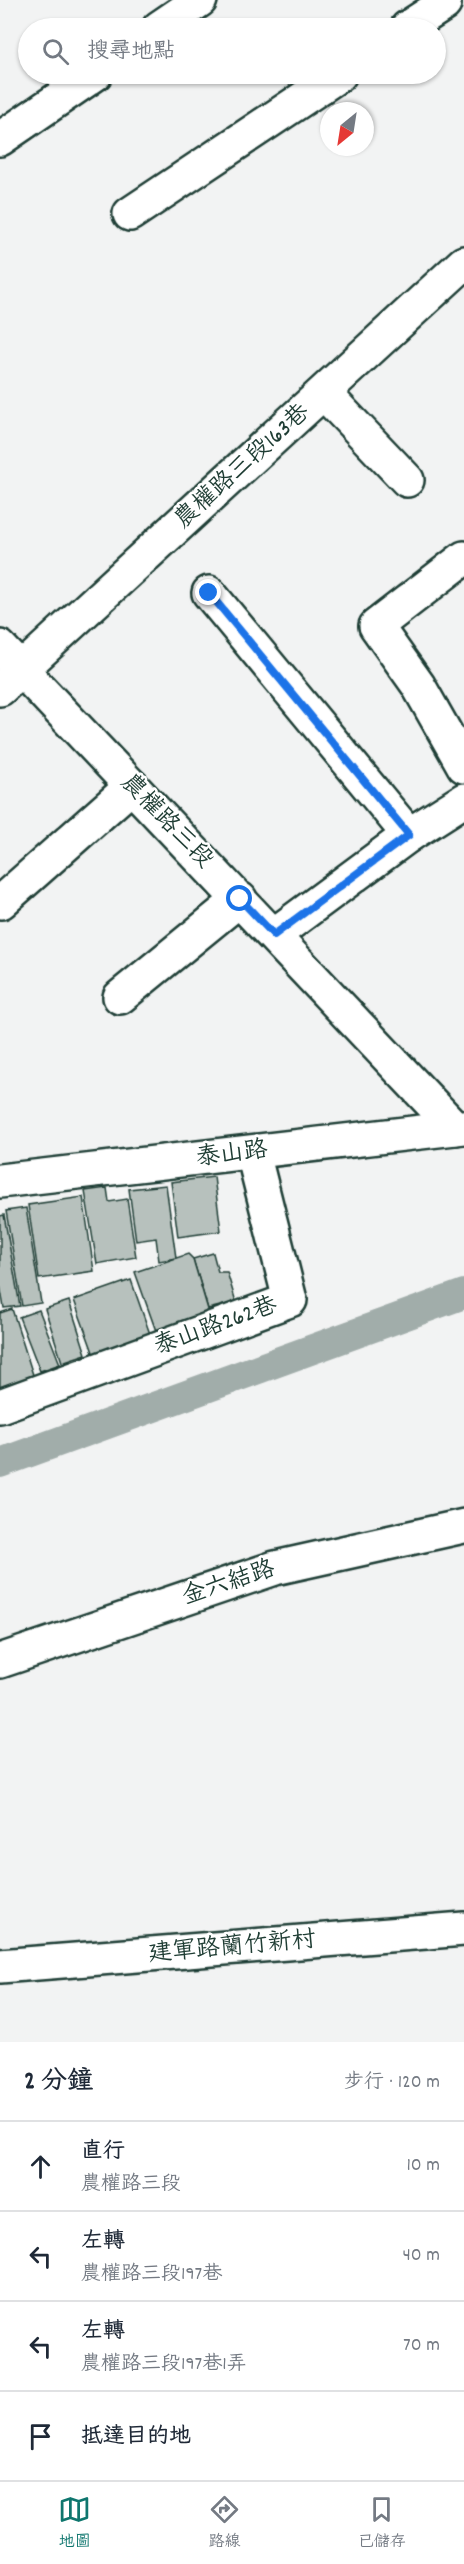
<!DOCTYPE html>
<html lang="zh-TW">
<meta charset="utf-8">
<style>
:root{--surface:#fff;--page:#f2f2f3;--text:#1f2937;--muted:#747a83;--line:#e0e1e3;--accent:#0f766e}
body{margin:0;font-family:Dekko,"LXGW WenKai TC",sans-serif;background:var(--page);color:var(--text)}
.compass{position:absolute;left:320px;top:102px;width:54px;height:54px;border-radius:50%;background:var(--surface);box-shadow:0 2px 4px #0004;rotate:210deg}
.stop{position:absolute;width:18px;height:18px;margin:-14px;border:4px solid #1a73e8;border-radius:50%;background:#fff}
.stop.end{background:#1a73e8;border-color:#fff;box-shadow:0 2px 6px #0008}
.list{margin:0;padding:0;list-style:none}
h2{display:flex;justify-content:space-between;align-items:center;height:78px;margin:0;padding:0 24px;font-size:26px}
h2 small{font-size:20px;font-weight:400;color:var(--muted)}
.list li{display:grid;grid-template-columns:39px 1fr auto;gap:18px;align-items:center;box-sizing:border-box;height:90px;padding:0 24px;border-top:2px solid var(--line)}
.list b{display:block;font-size:22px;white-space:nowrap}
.list p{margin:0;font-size:20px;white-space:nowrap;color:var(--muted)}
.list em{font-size:20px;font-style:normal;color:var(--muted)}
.icon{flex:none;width:33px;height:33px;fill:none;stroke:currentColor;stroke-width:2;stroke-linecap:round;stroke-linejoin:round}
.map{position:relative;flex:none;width:464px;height:2042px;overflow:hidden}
.search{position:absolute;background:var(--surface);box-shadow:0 2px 4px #0004;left:18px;right:18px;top:18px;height:66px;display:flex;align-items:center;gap:15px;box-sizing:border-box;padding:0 21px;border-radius:33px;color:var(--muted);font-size:22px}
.sheet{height:438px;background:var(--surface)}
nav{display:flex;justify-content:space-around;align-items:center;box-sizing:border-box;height:84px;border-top:2px solid var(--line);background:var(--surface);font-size:16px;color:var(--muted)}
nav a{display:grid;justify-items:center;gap:3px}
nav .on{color:var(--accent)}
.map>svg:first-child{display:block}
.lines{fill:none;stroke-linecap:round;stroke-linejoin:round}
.canal{stroke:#a1adaa;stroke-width:30}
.building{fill:#b7c1bd;stroke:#1f3d34;stroke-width:1.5}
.minor-casing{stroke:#1f3d34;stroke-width:38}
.major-casing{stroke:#1f3d34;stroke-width:38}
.minor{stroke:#fff;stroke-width:33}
.major{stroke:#fff;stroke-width:33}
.route{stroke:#1a73e8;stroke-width:8}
.labels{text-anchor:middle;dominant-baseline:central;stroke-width:5;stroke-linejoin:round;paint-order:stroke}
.street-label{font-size:24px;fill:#1f3d34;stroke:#fff}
</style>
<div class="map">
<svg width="464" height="2042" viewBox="0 0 464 2042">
<rect width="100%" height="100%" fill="#f2f3f3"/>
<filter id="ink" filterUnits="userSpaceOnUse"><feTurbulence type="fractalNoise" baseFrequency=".0167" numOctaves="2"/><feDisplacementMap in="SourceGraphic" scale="12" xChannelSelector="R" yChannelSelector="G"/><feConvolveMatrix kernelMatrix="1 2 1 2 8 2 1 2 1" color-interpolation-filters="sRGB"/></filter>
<g filter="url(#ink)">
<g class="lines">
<path class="canal" d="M0,1463L464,1294"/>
</g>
<g class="building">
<path d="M214,1177L221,1231L178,1237L171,1182Z"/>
<path d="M166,1185L176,1258L159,1261L156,1238L136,1241L129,1189Z"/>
<path d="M107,1188L109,1202L127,1199L136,1257L97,1264L85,1191Z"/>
<path d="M83,1197L94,1271L39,1279L28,1205Z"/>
<path d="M26,1208L41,1303L22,1306L6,1211Z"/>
<path d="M4,1215L20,1306L4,1308L0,1285V1216Z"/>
<path d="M213,1253L218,1272H227L236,1302L208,1309L193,1259Z"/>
<path d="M188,1254L193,1259L209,1313L156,1331L135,1272Z"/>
<path d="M131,1280L150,1334L94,1355L74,1300Z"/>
<path d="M69,1301L86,1354L62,1362L45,1309Z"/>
<path d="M12,1309L34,1378L0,1388V1313Z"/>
<path d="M39,1310L60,1364L40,1371L19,1317Z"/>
</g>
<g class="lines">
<defs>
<g id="minor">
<path d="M159,28L200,0"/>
<path d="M407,28L444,4"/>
<path d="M0,139L95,74"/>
<path d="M130,214L340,74"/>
<path d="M324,393L407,480"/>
<path d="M464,558L376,626L418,685L464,766"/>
<path d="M209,593L409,835"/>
<path d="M0,647L455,1128"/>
<path d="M0,689L464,263"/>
<path d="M1,902L132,786"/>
<path d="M274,935L409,835L464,800"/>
<path d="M120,997L240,899"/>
<path d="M0,1406L290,1300L253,1153"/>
<path d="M0,1661L275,1568L464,1526"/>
<path d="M0,1966L464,1929"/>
</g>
<path id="major" d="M0,1181L464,1127"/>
</defs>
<use href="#minor" class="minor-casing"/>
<use href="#major" class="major-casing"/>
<use href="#minor" class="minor"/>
<use href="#major" class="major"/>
</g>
</g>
<g class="lines" filter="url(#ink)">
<path class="route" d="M209,593L409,835L274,935L240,899"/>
</g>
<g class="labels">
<g class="street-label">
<text transform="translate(243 467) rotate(-42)">農權路三段163巷</text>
<text transform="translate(166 822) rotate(46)">農權路三段</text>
<text transform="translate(232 1155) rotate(-7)">泰山路</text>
<text transform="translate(216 1327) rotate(-20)">泰山路262巷</text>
<text transform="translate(229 1584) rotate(-18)">金六結路</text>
<text transform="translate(232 1948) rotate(-5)">建軍路蘭竹新村</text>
</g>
</g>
</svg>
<svg class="compass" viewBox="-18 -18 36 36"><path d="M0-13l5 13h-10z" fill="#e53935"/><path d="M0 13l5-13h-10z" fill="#747a83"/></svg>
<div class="stop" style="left:240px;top:899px"></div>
<div class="stop end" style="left:209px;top:593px"></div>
<div class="search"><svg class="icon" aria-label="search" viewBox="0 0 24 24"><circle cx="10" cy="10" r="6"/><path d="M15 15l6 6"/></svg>搜尋地點</div>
</div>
<section class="sheet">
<h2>2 分鐘<small>步行 · 120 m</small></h2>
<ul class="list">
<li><svg class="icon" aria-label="ahead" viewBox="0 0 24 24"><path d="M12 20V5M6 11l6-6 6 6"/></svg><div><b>直行</b><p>農權路三段</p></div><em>10 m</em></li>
<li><svg class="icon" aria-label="left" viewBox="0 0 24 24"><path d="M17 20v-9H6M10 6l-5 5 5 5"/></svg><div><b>左轉</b><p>農權路三段197巷</p></div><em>40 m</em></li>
<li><svg class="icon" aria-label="left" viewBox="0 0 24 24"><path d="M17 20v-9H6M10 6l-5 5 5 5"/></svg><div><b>左轉</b><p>農權路三段197巷1弄</p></div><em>70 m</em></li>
<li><svg class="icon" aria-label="arrive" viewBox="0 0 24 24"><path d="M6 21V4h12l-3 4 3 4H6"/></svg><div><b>抵達目的地</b></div></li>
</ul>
</section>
<nav>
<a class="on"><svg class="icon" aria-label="map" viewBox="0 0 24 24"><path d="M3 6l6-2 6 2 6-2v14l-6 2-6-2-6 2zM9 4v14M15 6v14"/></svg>地圖</a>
<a><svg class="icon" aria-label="directions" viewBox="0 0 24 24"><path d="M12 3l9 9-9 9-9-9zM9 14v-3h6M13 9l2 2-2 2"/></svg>路線</a>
<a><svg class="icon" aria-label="saved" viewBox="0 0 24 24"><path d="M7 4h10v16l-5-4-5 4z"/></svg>已儲存</a>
</nav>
